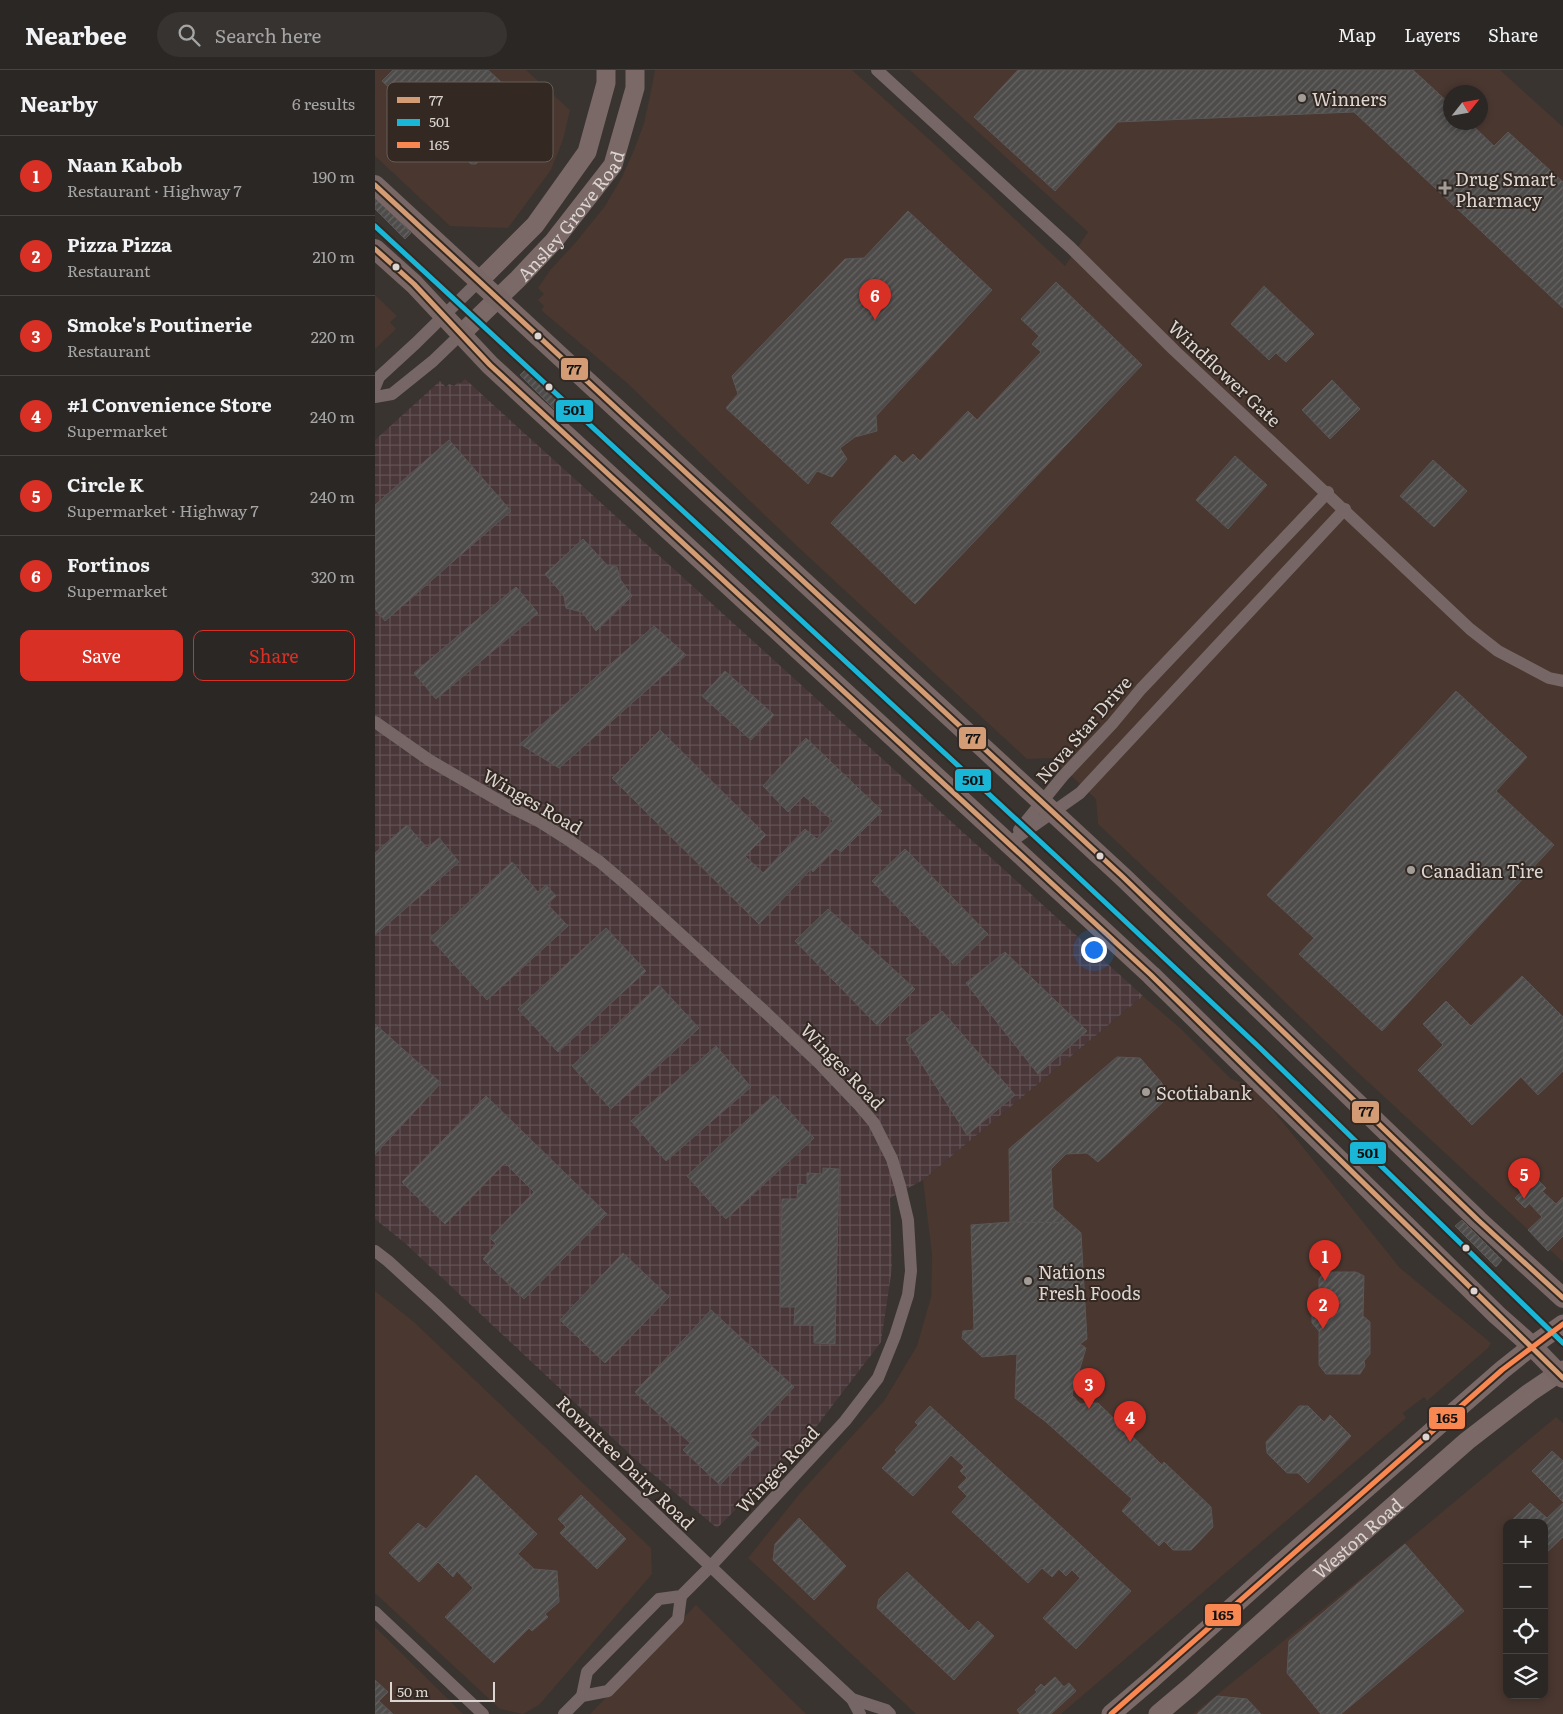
<!DOCTYPE html>
<meta charset="utf-8">
<style>
:root{--surface:#2b2724;--page:#373331;--text:#f1f3f6;--muted:#a6a5a6;--line:#474441;--accent:#d93025}
body{margin:0;font-family:Literata,serif;background:var(--page);color:var(--text)}
.controls{position:absolute;right:15px;bottom:15px;display:grid;overflow:hidden;border-radius:10px;box-shadow:0 2px 8px #0003}
.controls button{width:45px;height:45px;display:grid;place-items:center;padding:0;border:0;border-bottom:1px solid var(--line);background:var(--surface);color:var(--text);font:25px sans-serif}
.compass{position:absolute;left:1068px;top:15px;width:45px;height:45px;border-radius:50%;background:var(--surface);box-shadow:0 2px 8px #0003;rotate:59deg}
.scale{position:absolute;left:15px;bottom:12px;width:105px;box-sizing:border-box;padding-left:5px;border:2px solid #dcd5d1;border-top:0;font-size:14px;line-height:18px;white-space:nowrap;color:#dcd5d1;-webkit-text-stroke:4px #332922;paint-order:stroke}
.you{position:absolute;left:718px;top:879px;width:18px;height:18px;margin:-12px;border:4px solid #fff;border-radius:50%;background:#1a73e8;box-shadow:0 0 0 8px #1a73e833}
.badge{display:grid;place-items:center;width:32px;height:32px;border-radius:50%;background:var(--accent);color:#fff;font-size:16px;font-weight:700}
.pin{position:absolute;translate:-50% -41px;filter:drop-shadow(0 1px 2px #0008)}
.pin::after{content:'';position:absolute;top:26px;width:18px;height:15px;background:inherit;clip-path:polygon(0 0,100% 0,50% 100%)}
.list{margin:0;padding:0;list-style:none}
h2{display:flex;justify-content:space-between;align-items:center;height:65px;margin:0;padding:0 20px;font-size:21px}
h2 small{font-size:16px;font-weight:400;color:var(--muted)}
.list li{display:grid;grid-template-columns:32px 1fr auto;gap:15px;align-items:center;box-sizing:border-box;height:80px;padding:0 20px;border-top:1px solid var(--line)}
.list b{display:block;font-size:19px;white-space:nowrap}
.list p{margin:0;font-size:16px;white-space:nowrap;color:var(--muted)}
.list em{font-size:16px;font-style:normal;color:var(--muted)}
.actions{display:flex;gap:10px;padding:15px 20px}
.actions a{flex:1;padding:11px 0;border:1px solid var(--accent);border-radius:10px;text-align:center;font-size:18px;color:var(--accent)}
.actions .main{background:var(--accent);color:#fff}
.icon{flex:none;width:28px;height:28px;fill:none;stroke:currentColor;stroke-width:2;stroke-linecap:round;stroke-linejoin:round}
.map{position:relative;flex:none;width:1188px;height:1644px;overflow:hidden}
header{display:flex;align-items:center;gap:30px;box-sizing:border-box;height:70px;padding:0 25px;background:var(--surface);border-bottom:1px solid var(--line)}
header strong{font-size:24px}
nav{display:flex;gap:28px;margin-inline-start:auto;font-size:18px}
.search{width:350px;height:45px;background:var(--page);display:flex;align-items:center;gap:12px;box-sizing:border-box;padding:0 18px;border-radius:28px;color:var(--muted);font-size:19px}
main{display:flex}
aside{flex:1;background:var(--surface)}
.map>svg:first-child{display:block}
.commercial{fill:#493730;fill-rule:evenodd}
.industrial{fill:url(#industrial-grid)}
.building{fill:url(#building-hatch);stroke:#5a5756}
.lines{fill:none;stroke-linecap:round;stroke-linejoin:round}
.street{stroke:#766766;stroke-width:12}
.secondary{stroke:#7a6967;stroke-width:19}
.primary{stroke:#786765;stroke-width:20}
.bus-1-casing{stroke:#332922;stroke-width:9}
.bus-2-casing{stroke:#332922;stroke-width:9}
.bus-3-casing{stroke:#332922;stroke-width:9}
.bus-1{stroke:#d39c74;stroke-width:5}
.bus-2{stroke:#1ab6d8;stroke-width:5}
.bus-3{stroke:#f88751;stroke-width:5}
.poi-dot{fill:#a39d99;stroke:#332922;stroke-width:2}
.bus-dot{fill:#dcd5d1;stroke:#332922;stroke-width:2}
.labels{text-anchor:middle;dominant-baseline:central;stroke-width:4;stroke-linejoin:round;paint-order:stroke}
.poi-label{font-size:18px;fill:#dcd5d1;stroke:#332922;text-anchor:start}
.street-label{font-size:18px;fill:#dcd5d1;stroke:#332922}
.key{fill:#332922;stroke:#665d57;stroke-width:1}
.key-label{font-size:14px;fill:#dcd5d1}
.line-badge{stroke:#332922;stroke-width:2}
.pale-badge-label{font-size:14px;text-anchor:middle;font-weight:bold;fill:#111}
</style>
<header>
<strong>Nearbee</strong>
<div class="search"><svg class="icon" aria-label="search" viewBox="0 0 24 24"><circle cx="10" cy="10" r="6"/><path d="M15 15l6 6"/></svg>Search here</div>
<nav><a>Map</a><a>Layers</a><a>Share</a></nav>
</header>
<main>
<aside>
<h2>Nearby<small>6 results</small></h2>
<ul class="list">
<li><span class="badge">1</span><div><b>Naan Kabob</b><p>Restaurant · Highway 7</p></div><em>190 m</em></li>
<li><span class="badge">2</span><div><b>Pizza Pizza</b><p>Restaurant</p></div><em>210 m</em></li>
<li><span class="badge">3</span><div><b>Smoke's Poutinerie</b><p>Restaurant</p></div><em>220 m</em></li>
<li><span class="badge">4</span><div><b>#1 Convenience Store</b><p>Supermarket</p></div><em>240 m</em></li>
<li><span class="badge">5</span><div><b>Circle K</b><p>Supermarket · Highway 7</p></div><em>240 m</em></li>
<li><span class="badge">6</span><div><b>Fortinos</b><p>Supermarket</p></div><em>320 m</em></li>
</ul>
<div class="actions"><a class="main">Save</a><a>Share</a></div>
</aside>
<div class="map">
<svg width="1188" height="1644" viewBox="0 0 1188 1644">
<defs>
<pattern id="industrial-grid" width="8" height="8" patternUnits="userSpaceOnUse" patternTransform="scale(1.25)"><rect width="8" height="8" fill="#49373a"/><path d="M0 4h8M4 0v8" fill="none" stroke="#635355"/></pattern>
<pattern id="building-hatch" width="6" height="6" patternUnits="userSpaceOnUse" patternTransform="scale(1.25)"><rect width="6" height="6" fill="#4e4b4b"/><path d="M-1 1l2-2M0 6l6-6M5 7l2-2" fill="none" stroke="#676464"/></pattern>
</defs>
<rect width="100%" height="100%" fill="#393430"/>
<g class="commercial">
<path d="M0,0H151L195,40L188,70L176,100L133,158L75,156L0,86Z"/>
<path d="M280,0H477L566,80L690,196L713,162L535,0H1125L1188,57V1192L978,998L847,871L723,754L721,729L677,688L652,689L423,477L252,313L166,240L169,236L163,230L169,224L163,218L176,199L201,172L230,136L247,107L259,80L269,53L275,26ZM1076,22H1106V52H1076Z"/>
<path d="M0,225L22,246L15,252L21,259L0,279Z"/>
<path d="M768,926L805,958L856,1009L874,1015L898,1040L1025,1198L1116,1273L1113,1278L1052,1331L1049,1327L1028,1343L1031,1348L686,1644H541L373,1488L426,1422L509,1331L542,1276L556,1227L557,1185L548,1110Z"/>
<path d="M0,1221L39,1252L276,1478L277,1504L164,1635L148,1644L125,1639L0,1523Z"/>
<path d="M1181,1347L1188,1353V1644H818L1041,1464ZM1132,1453H1169V1625H1132Z"/>
<path d="M321,1535L431,1644H215Z"/>
<path d="M0,1557L88,1644H0Z"/>
</g>
<path class="industrial" d="M90,309L768,926L548,1110L515,1128L517,1198L506,1272L431,1370L342,1458L261,1390L31,1174L0,1149V370L65,311L71,317L74,314L79,316L83,312L85,314Z"/>
<g class="building">
<path d="M18,0H113L136,21L129,30L147,45L101,94H96L7,11Z"/>
<path d="M643,0H1038L1076,35V52H1094L1119,76L1133,62L1188,112V238L979,42L743,52L680,121L599,47Z"/>
<path d="M0,127L36,163L30,169L0,139Z"/>
<path d="M533,141L617,220L501,346L502,361L480,367L465,378L472,389L457,407L442,401L433,414L351,338L363,324L357,306L470,189L489,188Z"/>
<path d="M681,212L767,295L540,534L456,453L520,385L528,393L538,384L545,391L593,341L602,350L666,282L657,274L664,266L646,249Z"/>
<path d="M889,216L939,264L911,292L901,283L894,290L856,254Z"/>
<path d="M151,299L192,340L186,346L145,305Z"/>
<path d="M957,310L985,339L955,369L927,340Z"/>
<path d="M74,370L136,441L10,551L0,539V435Z"/>
<path d="M860,386L892,415L853,459L821,430Z"/>
<path d="M1058,390L1092,421L1059,457L1025,426Z"/>
<path d="M208,469L232,495L242,497L245,509L257,526L221,561L207,542L191,538L189,526L170,504Z"/>
<path d="M141,517L163,543L61,629L39,603Z"/>
<path d="M279,556L311,585L184,698L145,674Z"/>
<path d="M350,601L399,645L376,670L327,626Z"/>
<path d="M1081,621L1152,687L1121,721L1179,775L1007,961L924,884L939,868L892,825Z"/>
<path d="M285,660L391,765L370,786L388,803L430,759L442,769L458,751L429,726L413,742L388,716L431,668L507,741L466,782L461,778L438,802L436,799L384,854L237,708Z"/>
<path d="M32,755L52,778L64,768L84,792L0,865V783Z"/>
<path d="M530,779L613,864L580,896L497,811Z"/>
<path d="M137,792L163,822L171,815L181,826L172,834L193,856L112,930L55,868Z"/>
<path d="M453,839L540,919L503,956L420,871Z"/>
<path d="M231,858L271,901L183,982L143,939Z"/>
<path d="M630,882L712,961L663,1004L591,913Z"/>
<path d="M1147,906L1188,947V1001L1163,1025L1146,1007L1097,1055L1043,1000L1068,975L1048,954L1071,931L1096,956Z"/>
<path d="M284,915L324,958L236,1039L197,996Z"/>
<path d="M567,941L640,1025L592,1065L531,969Z"/>
<path d="M0,954L66,1013L0,1084Z"/>
<path d="M341,976L376,1017L291,1091L256,1051Z"/>
<path d="M742,987L765,988L787,1013L789,1031L723,1092L712,1083L691,1084L676,1099L678,1138L695,1153L635,1152L634,1079Z"/>
<path d="M399,1025L439,1068L351,1149L312,1106Z"/>
<path d="M111,1026L232,1144L149,1229L108,1189L121,1174L115,1168L159,1122L130,1093L70,1154L27,1112Z"/>
<path d="M448,1098L464,1099L460,1274L439,1273V1255H419L420,1237H405L407,1129H422L423,1114L432,1115V1103L448,1104Z"/>
<path d="M1161,1108L1171,1118L1150,1138L1140,1128Z"/>
<path d="M1167,1121L1181,1134L1188,1127V1166L1173,1181L1153,1160L1167,1147L1155,1134Z"/>
<path d="M1087,1150L1127,1190L1121,1197L1080,1156Z"/>
<path d="M635,1152L695,1153L706,1163L712,1269L705,1274L711,1278L697,1325L671,1352L640,1328L642,1284L607,1287L587,1268L588,1261L599,1260L596,1155Z"/>
<path d="M248,1183L294,1227L230,1293L185,1250Z"/>
<path d="M949,1202H981L989,1206L988,1246L995,1252V1284L989,1291L990,1296L985,1304H951L944,1295V1261L937,1253V1229L944,1219V1209Z"/>
<path d="M336,1240L419,1317L374,1365L384,1373L345,1415L308,1380L315,1373L260,1322Z"/>
<path d="M697,1325L705,1334L723,1333L787,1395L789,1392L836,1437L838,1457L816,1480H798L789,1471L784,1476L747,1441L757,1429L671,1352Z"/>
<path d="M555,1336L756,1521L701,1579L668,1548L705,1508L697,1500L691,1506L684,1499L677,1507L667,1498L653,1513L577,1442L592,1426L583,1417L592,1408L585,1401L589,1397L576,1385L538,1426L507,1398L522,1382L520,1380L543,1355L540,1352Z"/>
<path d="M924,1336H933L949,1352L955,1345L976,1366L933,1413L923,1403H912L892,1383L891,1372Z"/>
<path d="M1177,1381L1188,1391V1432L1157,1401Z"/>
<path d="M101,1405L162,1464L143,1484L159,1499L182,1501L184,1532L170,1544L173,1547L157,1561L154,1558L119,1593L70,1547L98,1518L82,1501L78,1507L63,1492L44,1512L14,1483L43,1453L51,1459Z"/>
<path d="M206,1425L251,1469L222,1499L185,1463L191,1457L183,1449Z"/>
<path d="M1155,1433L1172,1448L1188,1433V1467L1169,1485V1453L1135,1452Z"/>
<path d="M424,1448L471,1496L439,1530L398,1490L400,1474Z"/>
<path d="M1030,1474L1089,1541L966,1644H946L912,1603L914,1571Z"/>
<path d="M532,1502L594,1561L603,1551L619,1566L579,1610L502,1538L504,1529Z"/>
<path d="M680,1607L689,1617L694,1613L701,1621L676,1644H645L642,1640L662,1622L660,1620L666,1614L669,1617Z"/>
<path d="M0,1610L13,1622L4,1631L18,1644H0Z"/>
<path d="M842,1626L872,1629L886,1644H822Z"/>
</g>
<g class="lines">
<g class="street">
<path d="M502,0L696,178L799,280L1095,559L1123,581L1174,608L1188,611"/>
<path d="M0,317L4,307L41,273L104,211"/>
<path d="M0,327L17,324L58,291L86,264"/>
<path d="M0,652L54,690L137,738L165,752L195,771L225,792L252,815L387,939L446,995L483,1034L499,1053L517,1089L525,1116L533,1150L536,1201L533,1225L520,1266L503,1308L470,1351L335,1497L306,1526L284,1529L212,1602L207,1626"/>
<path d="M644,760L688,706L737,654L766,619L953,422"/>
<path d="M634,773L705,723L970,439"/>
<path d="M0,1181L13,1191L60,1234L353,1513L477,1629L485,1644"/>
<path d="M0,1542L108,1644"/>
<path d="M477,1629L511,1640L515,1644"/>
<path d="M189,1644L207,1626L233,1621L303,1549L306,1526"/>
</g>
<g class="secondary">
<path d="M104,211L160,155L212,82L231,13V0"/>
<path id="s1" d="M86,264L143,209L178,172L238,95L260,18V0"/>
<path d="M736,1644L777,1609L914,1486L1127,1300L1157,1276L1188,1254"/>
<path id="s2" d="M783,1644L815,1617L935,1509L1092,1371L1154,1323L1188,1300"/>
</g>
<g class="primary">
<path d="M0,115L748,807L1103,1150L1188,1228"/>
<path d="M0,179L39,214L115,295L776,905L1122,1245L1157,1276L1188,1308"/>
</g>
<defs>
<g id="bus-1">
<path d="M0,115L748,807L1103,1150L1188,1228"/>
<path d="M0,179L39,214L115,295L776,905L1188,1308"/>
</g>
<path id="bus-2" d="M0,156L684,789L884,977L1188,1273"/>
<path id="bus-3" d="M736,1644L1127,1300L1188,1254"/>
</defs>
<use href="#bus-1" class="bus-1-casing"/>
<use href="#bus-2" class="bus-2-casing"/>
<use href="#bus-3" class="bus-3-casing"/>
<use href="#bus-1" class="bus-1"/>
<use href="#bus-2" class="bus-2"/>
<use href="#bus-3" class="bus-3"/>
</g>
<g class="poi-dot">
<circle cx="927" cy="28" r="5"/>
<path d="M1067.5 110.5h5v5h5v5h-5v5h-5v-5h-5v-5h5z"/>
<circle cx="1036" cy="800" r="5"/>
<circle cx="771" cy="1022" r="5"/>
<circle cx="653" cy="1211" r="5"/>
</g>
<g class="bus-dot">
<circle cx="21" cy="197" r="4.5"/>
<circle cx="163" cy="266" r="4.5"/>
<circle cx="174" cy="317" r="4.5"/>
<circle cx="725" cy="786" r="4.5"/>
<circle cx="1091" cy="1178" r="4.5"/>
<circle cx="1099" cy="1221" r="4.5"/>
<circle cx="1051" cy="1367" r="4.5"/>
</g>
<g class="labels">
<g class="poi-label">
<text x="937" y="28">Winners</text>
<text x="1080" y="108">Drug Smart<tspan x="1080" dy="21">Pharmacy</tspan></text>
<text x="1046" y="800">Canadian Tire</text>
<text x="781" y="1022">Scotiabank</text>
<text x="663" y="1201">Nations<tspan x="663" dy="21">Fresh Foods</tspan></text>
</g>
<g class="street-label">
<text stroke="none"><textPath href="#s1" startOffset="162">Ansley Grove Road</textPath></text>
<text transform="translate(850 303) rotate(43)">Windflower Gate</text>
<text transform="translate(708 659) rotate(-49)">Nova Star Drive</text>
<text transform="translate(158 731) rotate(30)">Winges Road</text>
<text transform="translate(468 996) rotate(46)">Winges Road</text>
<text transform="translate(251 1392) rotate(44)">Rowntree Dairy Road</text>
<text transform="translate(402 1399) rotate(-47)">Winges Road</text>
<text stroke="none"><textPath href="#s2" startOffset="266">Weston Road</textPath></text>
</g>
</g>
<rect x="12" y="12" width="166" height="80" rx="8" class="key"/>
<rect x="22" y="27" width="23" height="6" fill="#d39c74"/>
<rect x="22" y="49" width="23" height="7" fill="#1ab6d8"/>
<rect x="22" y="72" width="23" height="6" fill="#f88751"/>
<g class="key-label">
<text x="54" y="35">77</text>
<text x="54" y="57">501</text>
<text x="54" y="80">165</text>
</g>
<g class="line-badge">
<rect x="185" y="287" width="29" height="24" rx="5" fill="#d39c74"/>
<rect x="180" y="329" width="39" height="24" rx="5" fill="#1ab6d8"/>
<rect x="583" y="656" width="29" height="24" rx="5" fill="#d39c74"/>
<rect x="579" y="698" width="38" height="24" rx="5" fill="#1ab6d8"/>
<rect x="976" y="1030" width="29" height="24" rx="5" fill="#d39c74"/>
<rect x="974" y="1071" width="38" height="24" rx="5" fill="#1ab6d8"/>
<rect x="1053" y="1336" width="38" height="24" rx="5" fill="#f88751"/>
<rect x="829" y="1533" width="38" height="24" rx="5" fill="#f88751"/>
</g>
<g class="pale-badge-label">
<text x="199" y="304">77</text>
<text x="199" y="345">501</text>
<text x="598" y="673">77</text>
<text x="598" y="715">501</text>
<text x="991" y="1046">77</text>
<text x="993" y="1088">501</text>
<text x="1072" y="1353">165</text>
<text x="848" y="1550">165</text>
</g>
</svg>
<div class="controls">
<button>+</button>
<button>−</button>
<button><svg class="icon" aria-label="locate" viewBox="0 0 24 24"><circle cx="12" cy="12" r="6"/><path d="M12 2v4M12 18v4M2 12h4M18 12h4"/></svg></button>
<button><svg class="icon" aria-label="layers" viewBox="0 0 24 24"><path d="M12 4l9 5-9 5-9-5zM3 14l9 5 9-5"/></svg></button>
</div>
<svg class="compass" viewBox="-18 -18 36 36"><path d="M0-13l5 13h-10z" fill="#e53935"/><path d="M0 13l5-13h-10z" fill="#a6a5a6"/></svg>
<div class="scale">50 m</div>
<div class="you"></div>
<div class="pin badge" style="left:950px;top:1211px">1</div>
<div class="pin badge" style="left:948px;top:1259px">2</div>
<div class="pin badge" style="left:714px;top:1339px">3</div>
<div class="pin badge" style="left:755px;top:1372px">4</div>
<div class="pin badge" style="left:1149px;top:1129px">5</div>
<div class="pin badge" style="left:500px;top:250px">6</div>
</div>
</main>
